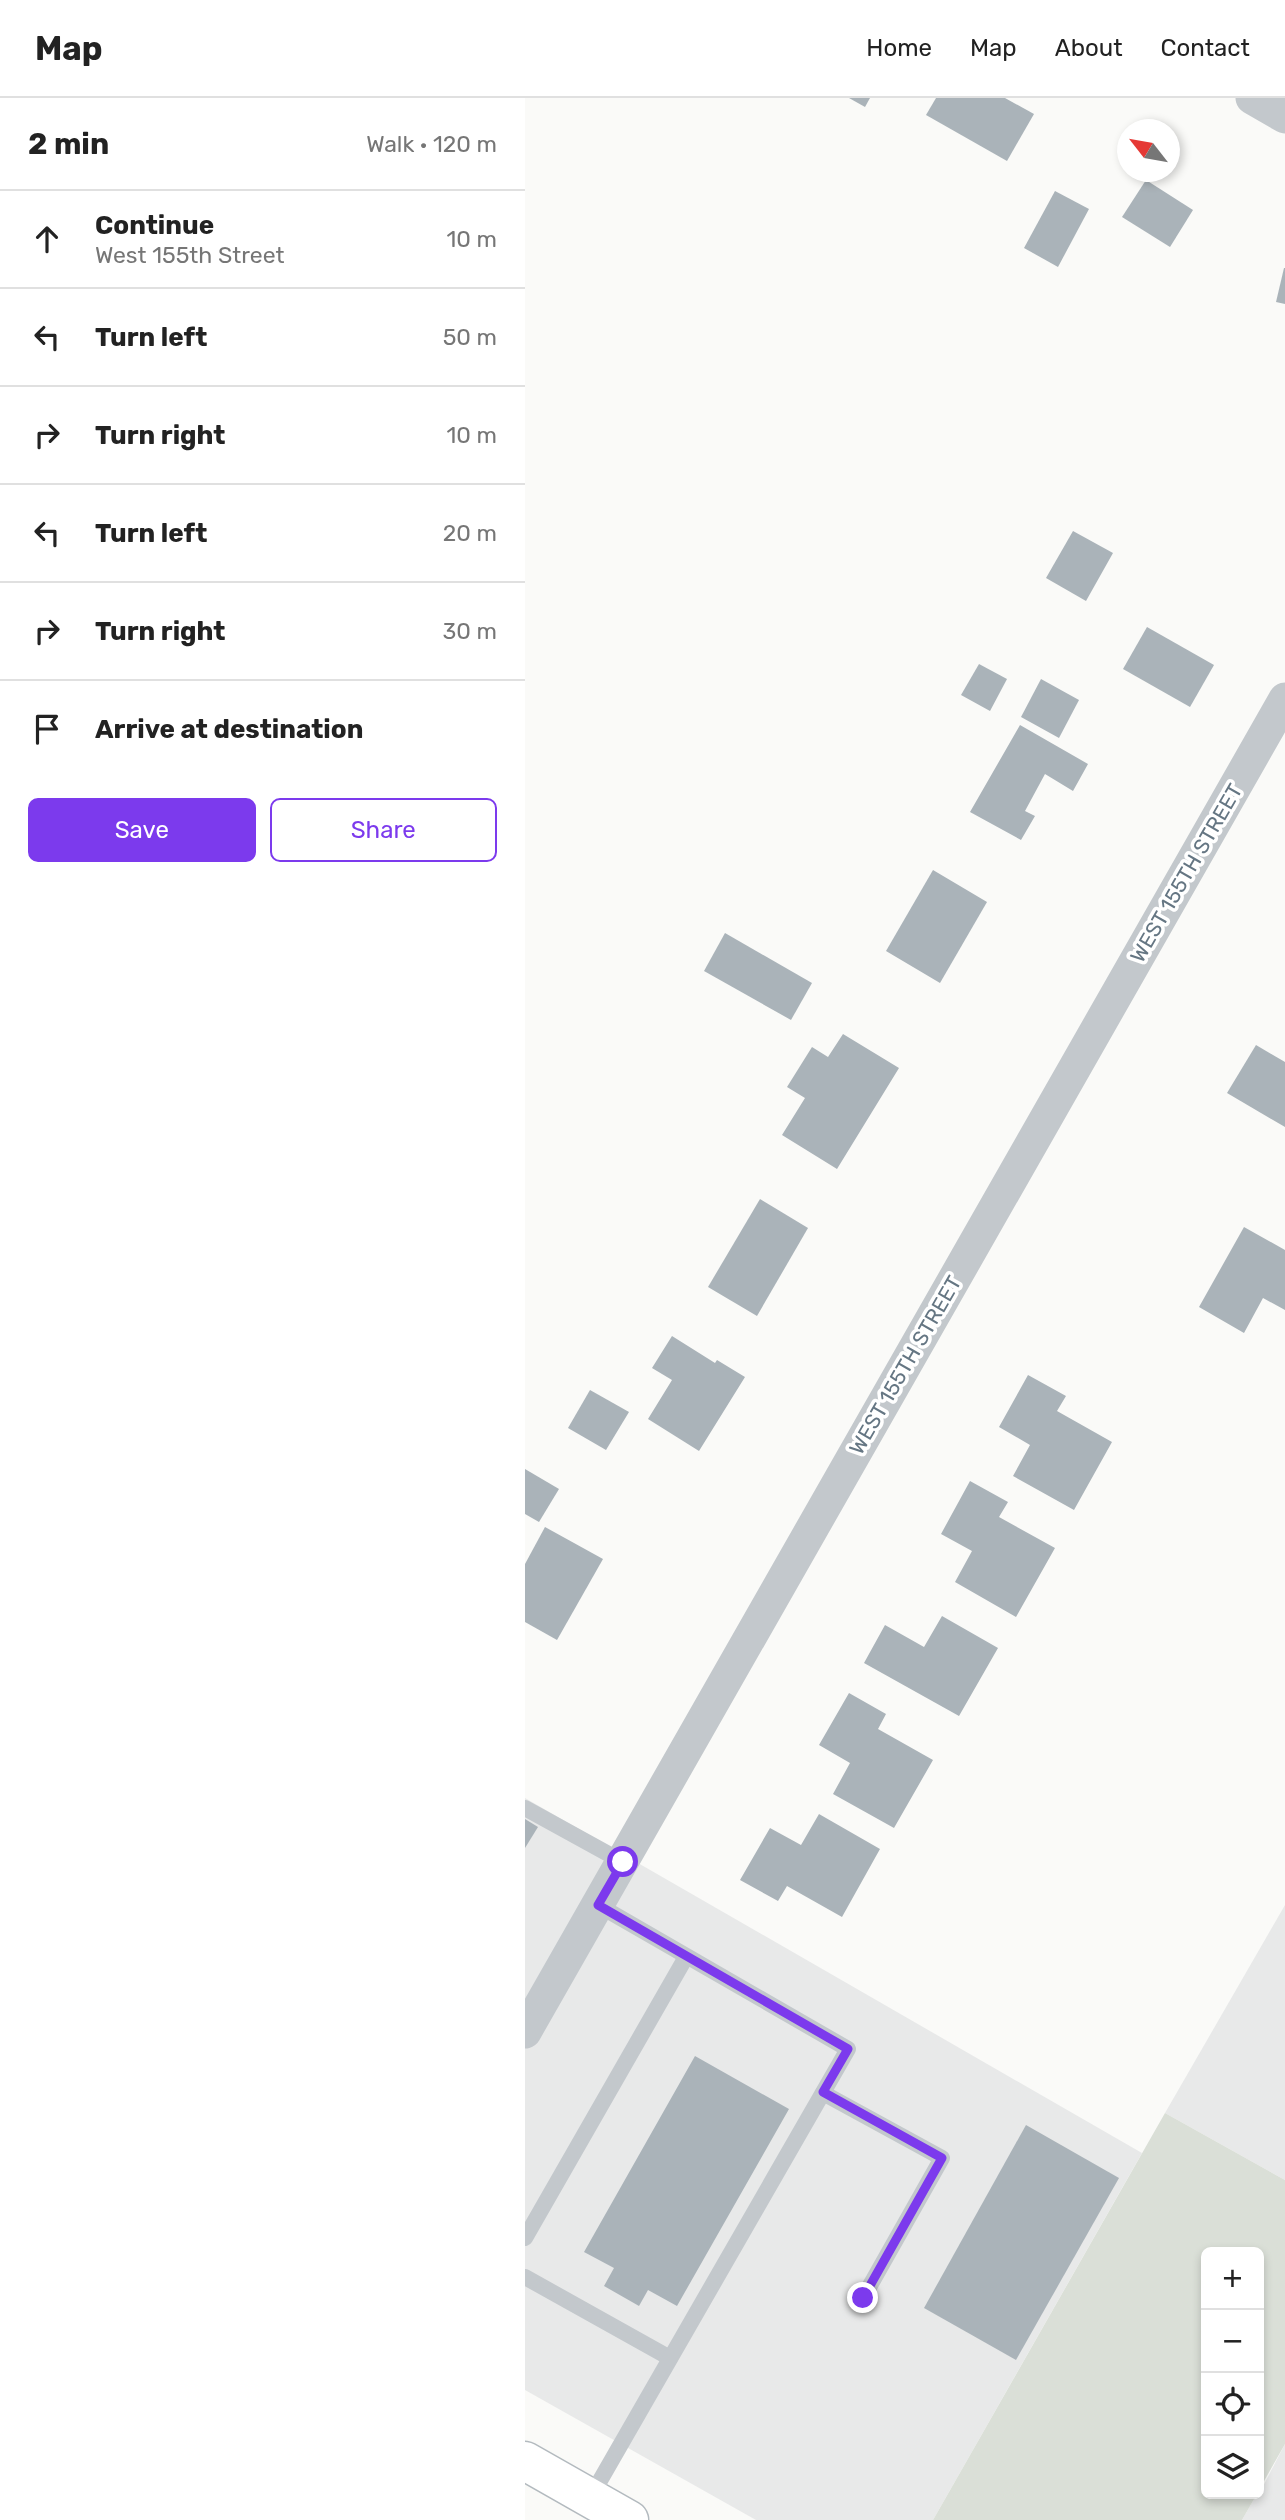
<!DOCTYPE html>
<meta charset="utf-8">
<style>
:root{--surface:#fff;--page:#f2f2f2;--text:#222;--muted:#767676;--line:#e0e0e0;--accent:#7c3aed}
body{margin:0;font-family:Rubik,sans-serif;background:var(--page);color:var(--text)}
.controls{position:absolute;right:21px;bottom:21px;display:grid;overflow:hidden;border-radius:10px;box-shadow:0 4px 10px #0003}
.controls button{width:63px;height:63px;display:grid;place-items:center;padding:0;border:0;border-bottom:2px solid var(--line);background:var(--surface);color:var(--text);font:35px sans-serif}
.compass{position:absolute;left:592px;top:21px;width:63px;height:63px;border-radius:50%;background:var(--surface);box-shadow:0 4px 10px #0003;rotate:301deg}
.stop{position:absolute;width:21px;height:21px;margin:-16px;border:5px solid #7c3aed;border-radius:50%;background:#fff}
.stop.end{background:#7c3aed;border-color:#fff;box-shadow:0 2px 7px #0008}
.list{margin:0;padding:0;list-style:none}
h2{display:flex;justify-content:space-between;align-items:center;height:91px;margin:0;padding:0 28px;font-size:30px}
h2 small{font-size:23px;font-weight:400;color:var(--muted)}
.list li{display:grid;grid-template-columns:46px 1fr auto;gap:21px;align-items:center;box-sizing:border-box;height:98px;padding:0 28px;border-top:2px solid var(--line)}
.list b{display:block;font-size:26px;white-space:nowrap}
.list p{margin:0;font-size:23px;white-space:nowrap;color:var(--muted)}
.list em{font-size:23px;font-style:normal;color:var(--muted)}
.actions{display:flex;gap:14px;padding:21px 28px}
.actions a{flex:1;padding:16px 0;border:2px solid var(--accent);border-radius:10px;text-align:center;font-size:24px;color:var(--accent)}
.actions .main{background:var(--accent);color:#fff}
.icon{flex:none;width:38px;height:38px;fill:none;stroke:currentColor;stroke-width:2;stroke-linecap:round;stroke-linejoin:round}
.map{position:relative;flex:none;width:760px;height:2422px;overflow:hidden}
header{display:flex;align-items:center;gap:42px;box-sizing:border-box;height:98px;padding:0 35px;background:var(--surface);border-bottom:2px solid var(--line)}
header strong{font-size:33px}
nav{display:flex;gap:38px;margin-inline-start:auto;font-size:24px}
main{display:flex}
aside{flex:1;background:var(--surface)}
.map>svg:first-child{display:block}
.built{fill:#e8e9e9}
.green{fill:#dadfd7}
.building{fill:#aab3b9}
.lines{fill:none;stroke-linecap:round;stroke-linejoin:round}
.secondary-casing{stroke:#b3babf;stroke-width:41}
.lane{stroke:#c3c8cc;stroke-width:16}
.street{stroke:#c3c8cc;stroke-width:33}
.secondary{stroke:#fff;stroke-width:38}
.route{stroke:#7c3aed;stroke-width:9}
.labels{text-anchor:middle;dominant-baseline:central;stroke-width:7;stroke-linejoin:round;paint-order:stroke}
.street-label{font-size:21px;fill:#657683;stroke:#fff}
</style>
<header>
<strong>Map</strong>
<nav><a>Home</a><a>Map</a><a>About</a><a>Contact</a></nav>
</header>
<main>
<aside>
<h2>2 min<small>Walk · 120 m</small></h2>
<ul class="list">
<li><svg class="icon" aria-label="ahead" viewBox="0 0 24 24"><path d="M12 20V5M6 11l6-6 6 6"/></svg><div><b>Continue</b><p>West 155th Street</p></div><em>10 m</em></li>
<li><svg class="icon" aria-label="left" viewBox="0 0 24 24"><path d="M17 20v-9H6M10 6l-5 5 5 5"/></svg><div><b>Turn left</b></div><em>50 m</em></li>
<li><svg class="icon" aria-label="right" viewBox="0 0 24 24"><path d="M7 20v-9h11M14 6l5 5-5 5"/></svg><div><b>Turn right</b></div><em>10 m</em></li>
<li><svg class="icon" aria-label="left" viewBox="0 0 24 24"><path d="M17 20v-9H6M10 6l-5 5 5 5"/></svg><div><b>Turn left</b></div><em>20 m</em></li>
<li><svg class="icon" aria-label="right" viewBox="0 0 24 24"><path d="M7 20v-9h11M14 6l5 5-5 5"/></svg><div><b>Turn right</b></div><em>30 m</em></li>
<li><svg class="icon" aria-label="arrive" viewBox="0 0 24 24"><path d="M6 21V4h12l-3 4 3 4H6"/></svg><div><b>Arrive at destination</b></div></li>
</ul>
<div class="actions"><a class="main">Save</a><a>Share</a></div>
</aside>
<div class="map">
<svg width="760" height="2422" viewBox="0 0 760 2422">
<rect width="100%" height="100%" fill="#fafaf8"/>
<g class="built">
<path d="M0,1700L617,2055L408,2422H231L0,2292Z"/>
<path d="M760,1807V2082L640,2015Z"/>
<path d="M760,2346V2422H717L732,2396H734Z"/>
</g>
<path class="green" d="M640,2015L760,2082V2346L734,2392V2154H681V2396H732L717,2422H408Z"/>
<g class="building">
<path d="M324,0H345L340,9Z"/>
<path d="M411,0H480L509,16L482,63L401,17Z"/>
<path d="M621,82L668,112L645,149L597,119Z"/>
<path d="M530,93L564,111L533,169L499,150Z"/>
<path d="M759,170H760V206L751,204Z"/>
<path d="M548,433L588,455L561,503L521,480Z"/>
<path d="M622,529L689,567L665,609L598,571Z"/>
<path d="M454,566L482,581L465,613L436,597Z"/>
<path d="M516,581L554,602L534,640L496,619Z"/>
<path d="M495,627L563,666L548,693L520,676L500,713L510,718L496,742L445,714Z"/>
<path d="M408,772L462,804L415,885L361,853Z"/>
<path d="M200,835L287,885L266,922L179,873Z"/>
<path d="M318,936L374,970L312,1071L257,1037L280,1000L262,989L287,949L303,959Z"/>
<path d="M731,947L760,964V1029L702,995Z"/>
<path d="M235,1101L283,1130L232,1218L183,1189Z"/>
<path d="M719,1129L760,1152V1212L738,1200L719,1235L674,1209Z"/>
<path d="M147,1238L190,1265L192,1262L220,1279L174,1353L123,1321L147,1282L127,1270Z"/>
<path d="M503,1277L541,1298L532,1313L587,1344L549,1412L488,1378L505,1347L474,1329Z"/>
<path d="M65,1292L104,1314L81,1352L43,1330Z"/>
<path d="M0,1371L34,1391L14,1424L0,1416Z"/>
<path d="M445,1383L483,1404L474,1419L530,1450L491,1519L430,1484L447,1453L416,1436Z"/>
<path d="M20,1429L78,1461L32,1542L0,1524V1466Z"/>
<path d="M417,1518L473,1550L434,1618L339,1565L360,1527L399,1549Z"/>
<path d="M324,1595L361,1616L353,1631L408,1662L369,1730L308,1696L325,1665L294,1647Z"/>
<path d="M294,1716L355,1751L317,1819L262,1788L253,1803L215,1782L245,1730L276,1747Z"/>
<path d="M0,1721L13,1729L0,1750Z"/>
<path d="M170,1958L264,2011L152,2208L123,2192L114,2208L79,2188L89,2170L59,2154Z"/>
<path d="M501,2027L594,2080L491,2262L399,2210Z"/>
</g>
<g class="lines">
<defs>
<path id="secondary" d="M0,2363L104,2422"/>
</defs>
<use href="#secondary" class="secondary-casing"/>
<g class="lane">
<path d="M0,1710L98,1764"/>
<path d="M298,1995L417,2060L338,2200"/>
<path d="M0,2140L161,1859"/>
<path d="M0,2179L145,2260"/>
<path d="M65,2400L323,1951L73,1807"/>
</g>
<g class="street">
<path d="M727,0L760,19"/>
<path d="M0,1934L760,601"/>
</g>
<use href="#secondary" class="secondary"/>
</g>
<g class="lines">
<path class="route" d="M98,1764L73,1807L323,1951L298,1994L417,2060L338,2200"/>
</g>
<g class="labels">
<g class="street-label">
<text transform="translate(661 775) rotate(-60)">WEST 155TH STREET</text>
<text transform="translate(380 1267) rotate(-60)">WEST 155TH STREET</text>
</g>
</g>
</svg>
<div class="controls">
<button>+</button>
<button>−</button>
<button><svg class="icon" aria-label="locate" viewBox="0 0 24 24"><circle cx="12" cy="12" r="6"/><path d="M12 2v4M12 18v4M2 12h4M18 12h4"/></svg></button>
<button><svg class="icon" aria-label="layers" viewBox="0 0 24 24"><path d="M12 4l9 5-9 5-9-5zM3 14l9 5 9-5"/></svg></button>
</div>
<svg class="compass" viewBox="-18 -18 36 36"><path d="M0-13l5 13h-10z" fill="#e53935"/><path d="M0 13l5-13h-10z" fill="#767676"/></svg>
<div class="stop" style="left:98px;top:1764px"></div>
<div class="stop end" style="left:338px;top:2200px"></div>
</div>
</main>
